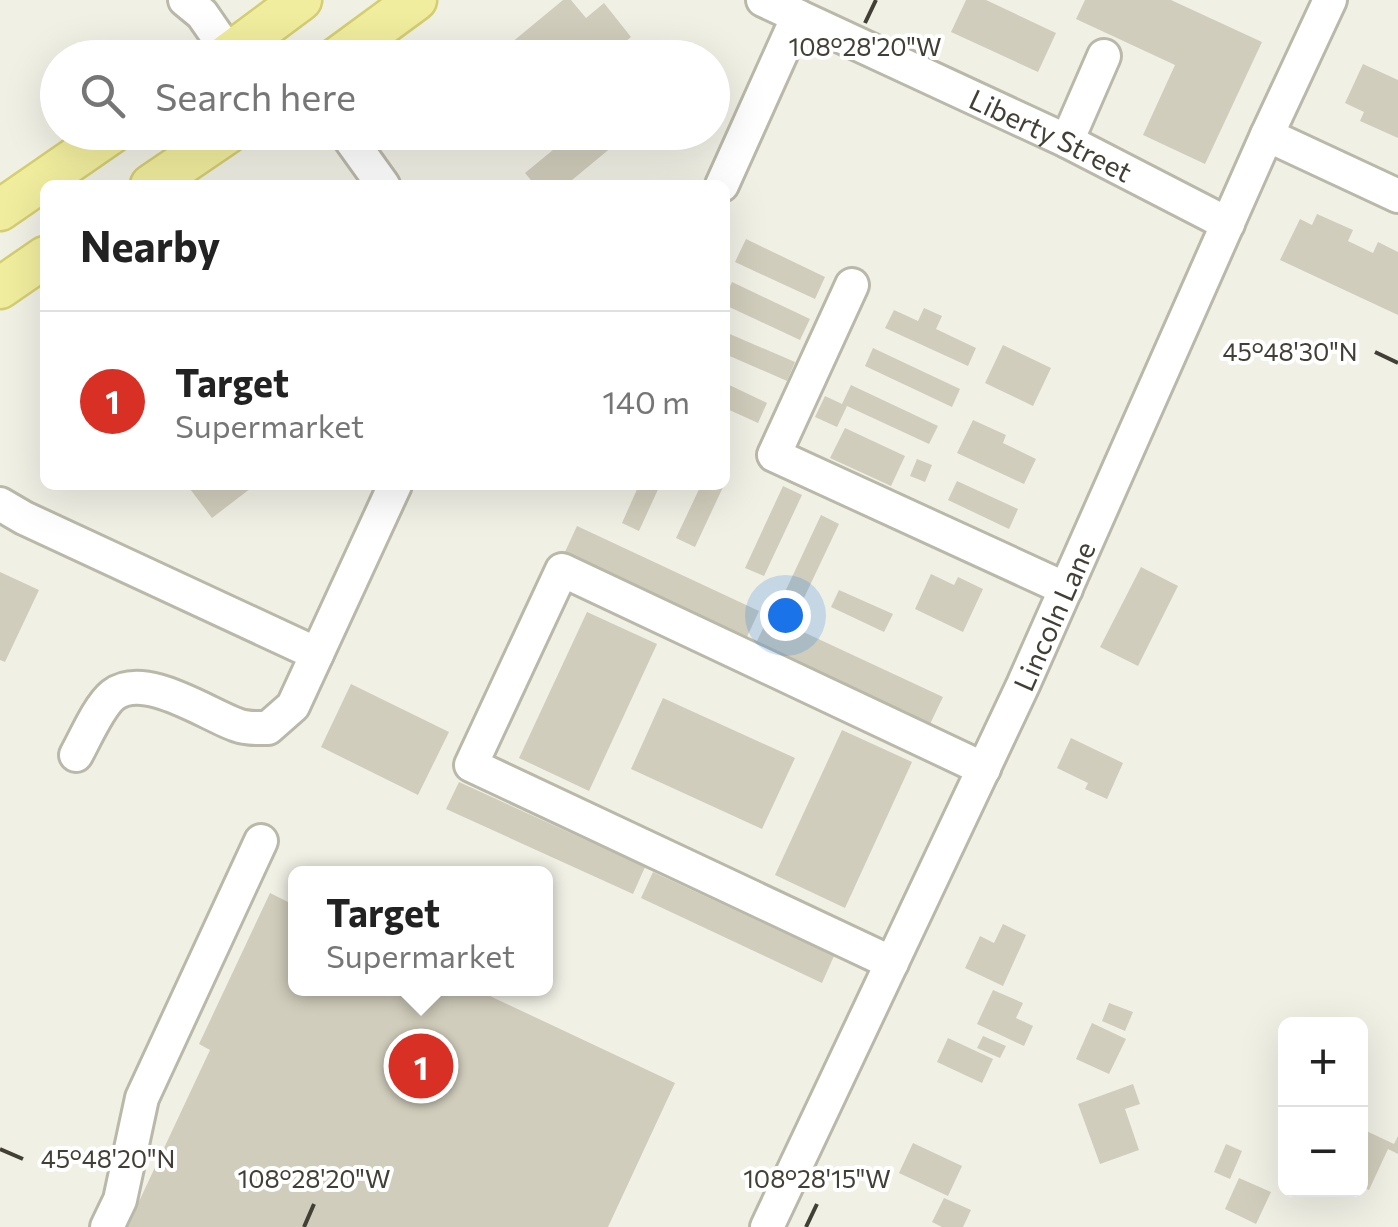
<!DOCTYPE html>
<meta charset="utf-8">
<style>
:root{--surface:#fff;--page:#f2f2f2;--text:#222;--muted:#767676;--line:#e0e0e0;--accent:#d93025}
body{margin:0;font-family:Commissioner,sans-serif;background:var(--page);color:var(--text)}
.controls{position:absolute;right:30px;bottom:30px;display:grid;overflow:hidden;border-radius:15px;box-shadow:0 10px 40px #0002}
.controls button{width:90px;height:90px;display:grid;place-items:center;padding:0;border:0;border-bottom:2px solid var(--line);background:var(--surface);color:var(--text);font:50px sans-serif}
.you{position:absolute;left:785px;top:615px;width:35px;height:35px;margin:-25px;border:8px solid #fff;border-radius:50%;background:#1a73e8;box-shadow:0 0 0 15px #1a73e833}
.badge{display:grid;place-items:center;width:65px;height:65px;border-radius:50%;background:var(--accent);color:#fff;font-size:32px;font-weight:700}
.pin{position:absolute;translate:-50% -50%;border:5px solid #fff;box-shadow:0 2px 10px #0006}
.popup{position:absolute;left:288px;top:866px;width:265px;height:130px;box-sizing:border-box;display:grid;place-content:center;border-radius:15px;background:var(--surface);filter:drop-shadow(0 2px 8px #0005);font-size:32px;white-space:nowrap;color:var(--muted)}
.popup b{font-size:38px;color:var(--text)}
.popup::after{content:'';position:absolute;left:50%;top:100%;margin-left:-20px;border:20px solid transparent;border-top-color:var(--surface)}
.list{margin:0;padding:0;list-style:none}
h2{display:flex;justify-content:space-between;align-items:center;height:130px;margin:0;padding:0 40px;font-size:42px}
h2 small{font-size:32px;font-weight:400;color:var(--muted)}
.list li{display:grid;grid-template-columns:65px 1fr auto;gap:30px;align-items:center;box-sizing:border-box;height:180px;padding:0 40px;border-top:2px solid var(--line)}
.list b{display:block;font-size:38px;white-space:nowrap}
.list p{margin:0;font-size:32px;white-space:nowrap;color:var(--muted)}
.list em{font-size:32px;font-style:normal;color:var(--muted)}
.icon{flex:none;width:55px;height:55px;fill:none;stroke:currentColor;stroke-width:2;stroke-linecap:round;stroke-linejoin:round}
.map{position:relative;flex:none;width:1398px;height:1227px;overflow:hidden}
.search{position:absolute;background:var(--surface);box-shadow:0 10px 40px #0002;left:40px;top:40px;width:690px;height:110px;display:flex;align-items:center;gap:25px;box-sizing:border-box;padding:0 35px;border-radius:55px;color:var(--muted);font-size:38px}
.panel{position:absolute;background:var(--surface);box-shadow:0 10px 40px #0002;left:40px;top:180px;width:690px;height:310px;border-radius:15px}
.map>svg:first-child{display:block}
.building{fill:#d0cdbc}
.lines{fill:none;stroke-linecap:round;stroke-linejoin:round}
.minor-casing{stroke:#bab9a9;stroke-width:38}
.major-casing{stroke:#d4ce70;stroke-width:45}
.minor{stroke:#fff;stroke-width:32}
.major{stroke:#f1ed9e;stroke-width:40}
.ticks{fill:none;stroke:#424036;stroke-width:4}
.labels{text-anchor:middle;dominant-baseline:central;stroke-width:8;stroke-linejoin:round;paint-order:stroke}
.street-label{font-size:28px;fill:#424036;stroke:#fff}
.ticks-label{font-size:25px;text-anchor:middle;fill:#424036;stroke:#fff;stroke-width:8;stroke-linejoin:round;paint-order:stroke}
</style>
<div class="map">
<svg width="1398" height="1227" viewBox="0 0 1398 1227">
<rect width="100%" height="100%" fill="#f0f0e5"/>
<g class="building">
<path d="M563,0H571L586,18L604,3L631,37L606,58H493Z"/>
<path d="M966,0H986L1056,33L1038,72L951,32Z"/>
<path d="M1085,0H1171L1262,42L1205,164L1143,135L1175,65L1076,19Z"/>
<path d="M1363,64L1398,80V138L1360,121L1364,112L1345,103Z"/>
<path d="M549,132H630L566,185H535L525,173L559,145Z"/>
<path d="M1317,214L1353,230L1348,241L1373,253L1378,242L1398,252V315L1280,260L1300,219L1312,225Z"/>
<path d="M746,239L825,277L815,299L735,262Z"/>
<path d="M732,282L810,319L800,340L725,305V298Z"/>
<path d="M924,308L942,316L936,329L976,348L968,366L885,328L894,310L918,321Z"/>
<path d="M725,332L795,362L787,381L725,354Z"/>
<path d="M1003,345L1051,368L1033,406L985,383Z"/>
<path d="M873,348L960,389L952,407L865,366Z"/>
<path d="M725,383L767,403L758,423L725,408Z"/>
<path d="M851,385L938,426L929,444L847,406L837,427L815,417L825,396L842,404Z"/>
<path d="M973,420L1006,435L1003,443L1036,459L1024,484L957,453Z"/>
<path d="M845,428L905,456L891,486L830,458Z"/>
<path d="M917,459L932,465L925,482L910,476Z"/>
<path d="M957,481L1018,509L1009,529L948,500Z"/>
<path d="M187,485H255L212,518Z"/>
<path d="M639,485H660L639,531L622,523Z"/>
<path d="M701,485H724L695,547L676,538Z"/>
<path d="M783,486L802,495L764,576L745,568Z"/>
<path d="M821,515L839,524L803,600L785,592Z"/>
<path d="M577,526L759,611L746,639L564,554Z"/>
<path d="M1141,567L1178,586L1138,666L1100,647Z"/>
<path d="M0,572L39,590L5,662L0,660Z"/>
<path d="M931,574L954,585L958,577L983,589L963,632L915,609Z"/>
<path d="M839,590L893,614L884,632L831,607Z"/>
<path d="M587,612L657,644L589,791L519,758Z"/>
<path d="M769,616L943,697L930,724L756,643Z"/>
<path d="M351,684L449,732L418,795L321,747Z"/>
<path d="M663,698L795,758L762,829L631,769Z"/>
<path d="M842,730L912,762L845,908L775,875Z"/>
<path d="M1071,738L1123,763L1107,799L1085,789L1088,783L1057,768Z"/>
<path d="M459,782L645,867L633,894L446,809Z"/>
<path d="M653,872L834,956L822,983L641,898Z"/>
<path d="M270,893L296,906V988H473L675,1083L608,1227H127L210,1050L199,1044Z"/>
<path d="M1003,924L1026,935L1003,986L965,968L980,936L994,943Z"/>
<path d="M993,990L1023,1003L1016,1018L1033,1026L1024,1046L977,1024Z"/>
<path d="M1109,1003L1133,1012L1125,1031L1102,1021Z"/>
<path d="M1092,1023L1126,1039L1109,1074L1076,1059Z"/>
<path d="M983,1036L1006,1046L1000,1058L977,1048Z"/>
<path d="M948,1038L993,1059L982,1083L937,1062Z"/>
<path d="M1133,1084L1140,1104L1125,1109L1139,1150L1100,1164L1078,1104Z"/>
<path d="M1360,1128L1394,1144L1398,1136V1154L1388,1149L1369,1190L1360,1186Z"/>
<path d="M913,1143L962,1166L948,1196L899,1173Z"/>
<path d="M1226,1144L1242,1151L1230,1179L1214,1172Z"/>
<path d="M1239,1178L1271,1192L1256,1224L1225,1209Z"/>
<path d="M944,1198L971,1210L963,1227H942L932,1222Z"/>
</g>
<g class="lines">
<defs>
<g id="minor">
<path d="M185,0L202,14L229,53"/>
<path id="s1" d="M763,0L1067,141L1228,224"/>
<path d="M345,132L383,185"/>
<path d="M1267,135L1398,196"/>
<path d="M1067,141L1104,56"/>
<path d="M722,185L798,16"/>
<path d="M852,285L774,455L1066,589"/>
<path d="M0,504L24,518L317,654"/>
<path d="M76,755C85,739 99,706 113,695C145,671 206,714 237,725C247,729 258,728 268,728L293,706L395,485"/>
<path d="M892,963L471,765L562,570L984,769"/>
<path d="M107,1227L120,1200L142,1098L261,841"/>
<path id="s2" d="M767,1227L1023,685L1267,135L1330,0"/>
</g>
<g id="major">
<path d="M223,58L301,0"/>
<path d="M337,58L416,0"/>
<path d="M151,185L229,132"/>
<path d="M0,210L113,132"/>
<path d="M0,288L45,257"/>
</g>
</defs>
<use href="#minor" class="minor-casing"/>
<use href="#major" class="major-casing"/>
<use href="#minor" class="minor"/>
<use href="#major" class="major"/>
</g>
<path class="ticks" d="M865,23L876,0M1375,352L1398,363M0,1149L23,1159M304,1227L314,1204M806,1227L817,1204"/>
<g class="labels">
<g class="street-label">
<text stroke="none"><textPath href="#s1" startOffset="318">Liberty Street</textPath></text>
<text stroke="none"><textPath href="#s2" startOffset="675">Lincoln Lane</textPath></text>
</g>
</g>
<g class="ticks-label">
<text x="865" y="56">108°28'20"W</text>
<text x="1290" y="361">45°48'30"N</text>
<text x="108" y="1168">45°48'20"N</text>
<text x="314" y="1188">108°28'20"W</text>
<text x="817" y="1188">108°28'15"W</text>
</g>
</svg>
<div class="controls">
<button>+</button>
<button>−</button>
</div>
<div class="you"></div>
<div class="pin badge" style="left:421px;top:1066px">1</div>
<div class="popup"><b>Target</b>Supermarket</div>
<div class="search"><svg class="icon" aria-label="search" viewBox="0 0 24 24"><circle cx="10" cy="10" r="6"/><path d="M15 15l6 6"/></svg>Search here</div>
<section class="panel">
<h2>Nearby<small></small></h2>
<ul class="list">
<li><span class="badge">1</span><div><b>Target</b><p>Supermarket</p></div><em>140 m</em></li>
</ul>
</section>
</div>
